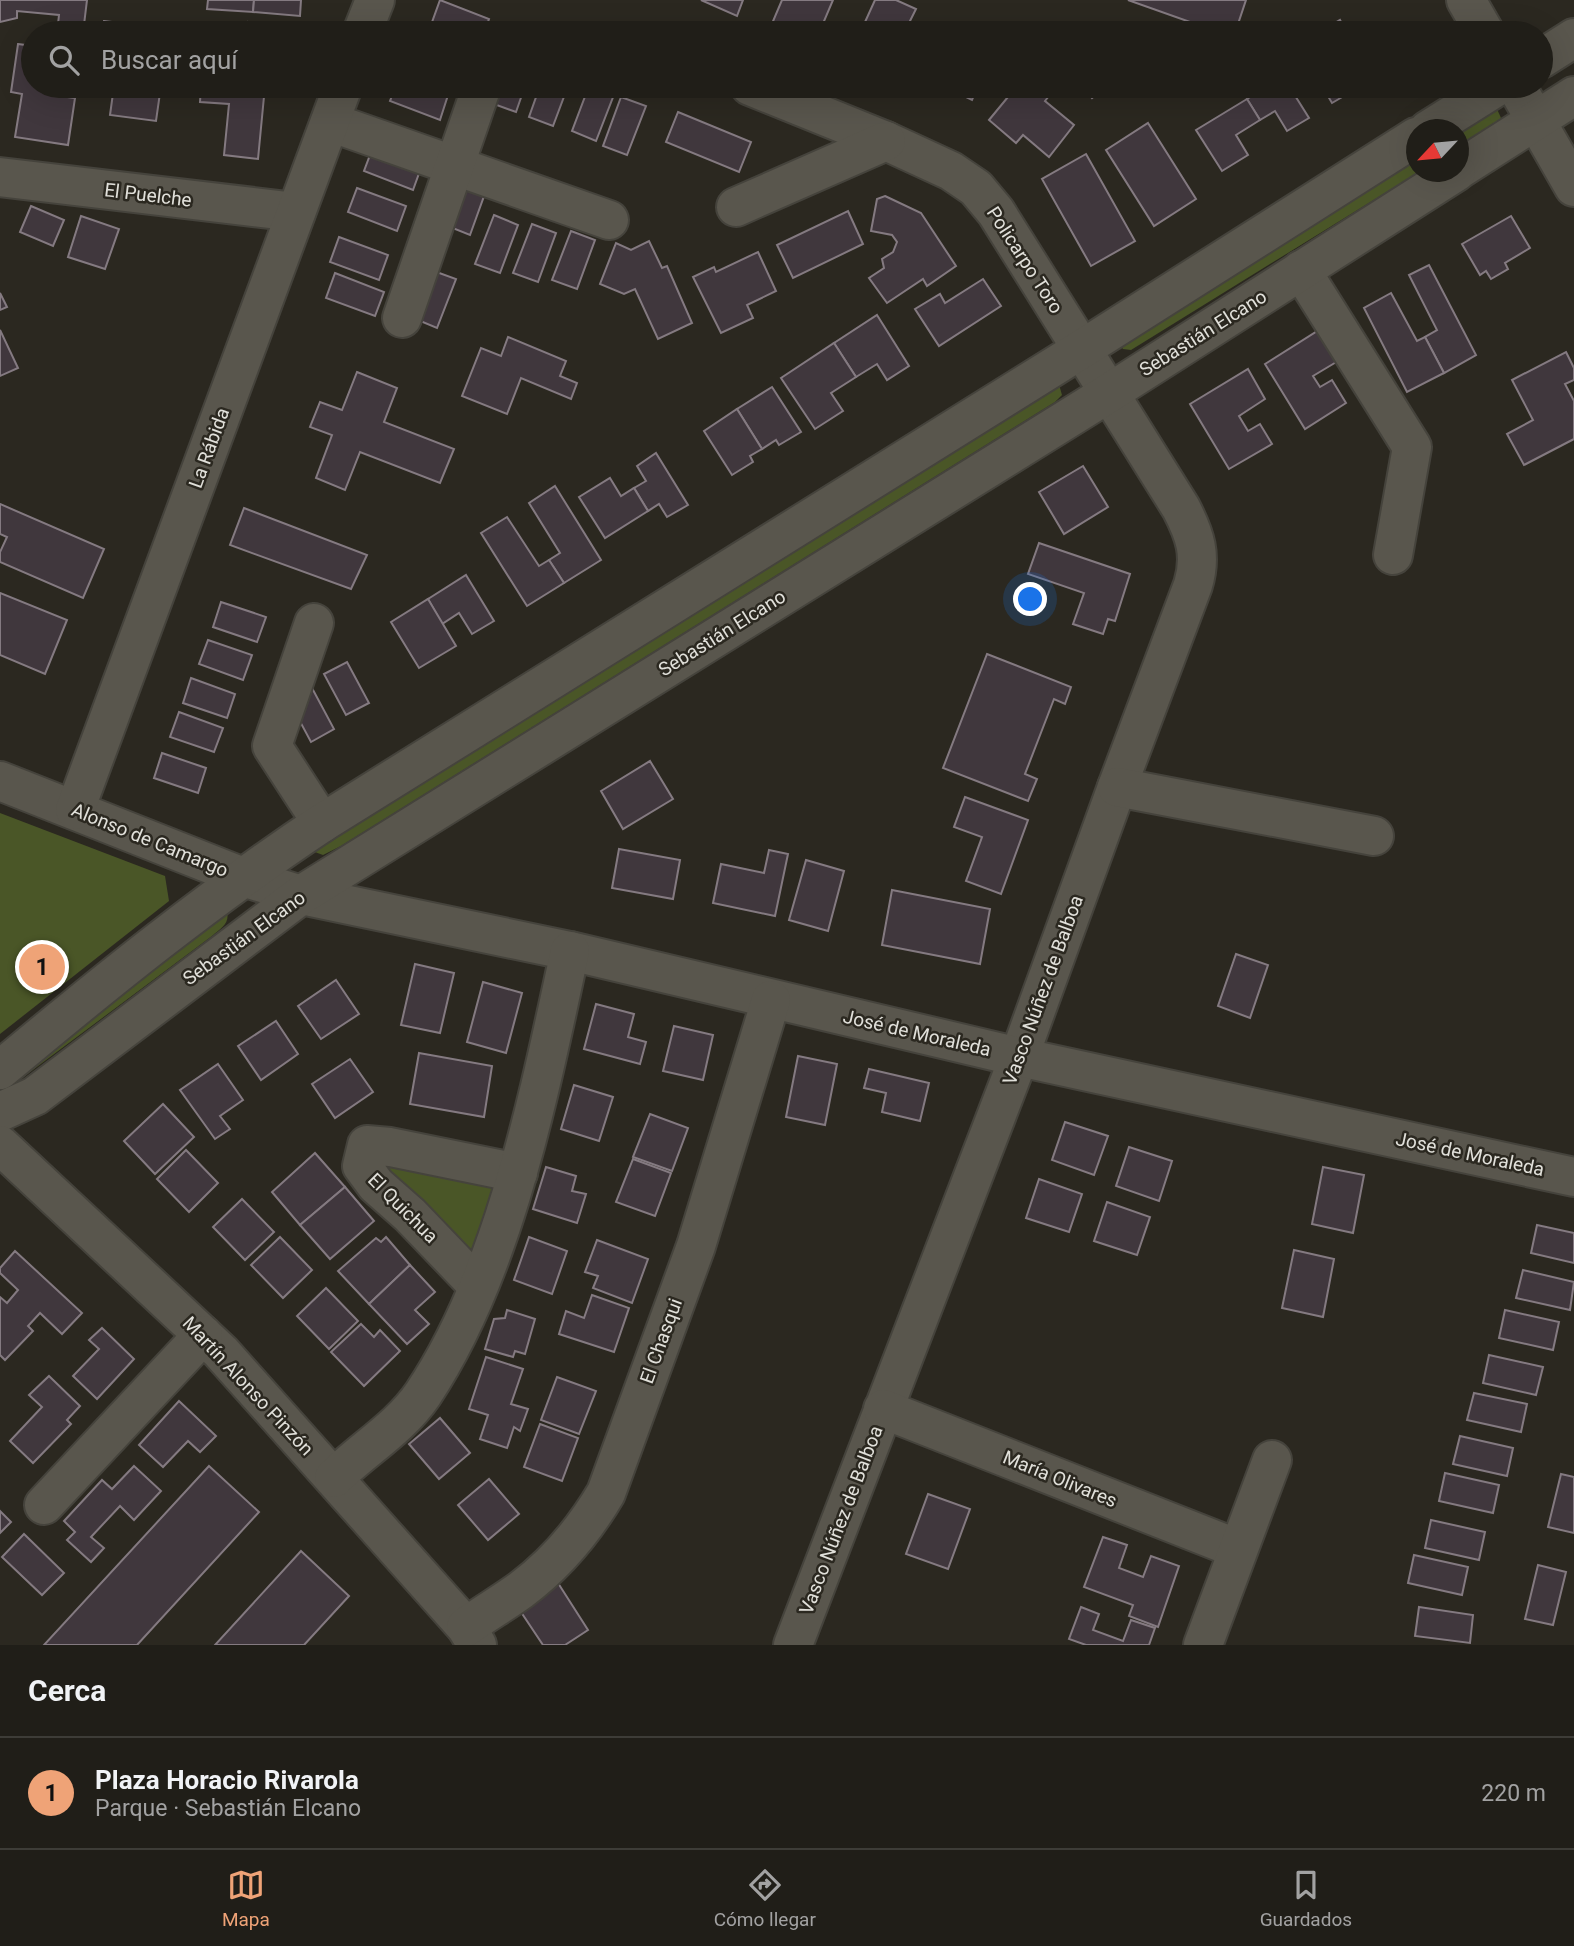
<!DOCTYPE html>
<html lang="es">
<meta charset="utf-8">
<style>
:root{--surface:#201e18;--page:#2d2b25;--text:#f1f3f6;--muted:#a2a2a2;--line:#3d3c37;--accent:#efa377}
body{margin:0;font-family:Roboto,sans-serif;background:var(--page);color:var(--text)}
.compass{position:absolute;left:1406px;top:119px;width:63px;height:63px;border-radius:50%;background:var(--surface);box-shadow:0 7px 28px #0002;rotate:244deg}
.you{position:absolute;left:1031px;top:600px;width:24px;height:24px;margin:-18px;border:5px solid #fff;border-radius:50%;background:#1a73e8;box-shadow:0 0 0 10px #1a73e833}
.badge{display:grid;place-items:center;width:46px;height:46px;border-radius:50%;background:var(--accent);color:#111;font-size:23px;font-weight:700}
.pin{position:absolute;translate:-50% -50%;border:4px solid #fff;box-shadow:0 2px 7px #0006}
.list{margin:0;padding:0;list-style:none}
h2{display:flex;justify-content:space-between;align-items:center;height:91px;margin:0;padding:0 28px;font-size:30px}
h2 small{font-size:23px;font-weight:400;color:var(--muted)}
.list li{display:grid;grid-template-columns:46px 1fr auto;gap:21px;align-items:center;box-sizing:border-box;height:112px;padding:0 28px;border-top:2px solid var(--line)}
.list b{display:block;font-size:26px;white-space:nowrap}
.list p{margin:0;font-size:23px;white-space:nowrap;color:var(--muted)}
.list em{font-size:23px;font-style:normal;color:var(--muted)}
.icon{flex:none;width:38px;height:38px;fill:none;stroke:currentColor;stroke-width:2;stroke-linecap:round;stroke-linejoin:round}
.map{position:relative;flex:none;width:1574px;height:1645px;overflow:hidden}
.search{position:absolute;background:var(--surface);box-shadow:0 7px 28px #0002;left:21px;right:21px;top:21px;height:77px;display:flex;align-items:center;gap:18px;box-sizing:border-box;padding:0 24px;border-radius:38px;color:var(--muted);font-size:26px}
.sheet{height:203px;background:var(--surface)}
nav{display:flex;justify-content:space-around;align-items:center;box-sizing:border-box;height:98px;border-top:2px solid var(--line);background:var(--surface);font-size:19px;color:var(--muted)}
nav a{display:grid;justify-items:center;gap:4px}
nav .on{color:var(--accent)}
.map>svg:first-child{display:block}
.green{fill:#4a5627}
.building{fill:#40373d;stroke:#847a81;stroke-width:2}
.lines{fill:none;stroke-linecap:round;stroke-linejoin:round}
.minor-casing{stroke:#45433c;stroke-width:42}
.minor{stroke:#59564d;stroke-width:38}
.labels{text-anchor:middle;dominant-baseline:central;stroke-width:5;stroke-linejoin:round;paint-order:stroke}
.street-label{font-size:19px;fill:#e1e0da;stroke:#2b2820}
</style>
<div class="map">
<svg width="1574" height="1645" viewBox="0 0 1574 1645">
<rect width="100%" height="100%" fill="#2b2820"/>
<g class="green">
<path d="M1497,109L1501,118L1497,123L1459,147L1458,130Z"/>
<path d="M1416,149V172H1419L1131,350L1123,349L1119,344Z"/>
<path d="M1058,381L1062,395L1055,402L341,846L323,855L312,851Z"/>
<path d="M0,813L165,876L169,901L0,1034Z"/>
<path d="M227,911C230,924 221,928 212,936L22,1078L18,1079L14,1070Z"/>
<path d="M372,1153L507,1181L476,1268Z"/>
</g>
<g class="building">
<path d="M0,0H87L83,33H57L59,15L17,11V18L0,22Z"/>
<path d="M208,0H254L253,12L207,9Z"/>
<path d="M254,0H301L300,16L253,12Z"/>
<path d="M440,0L489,19L484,33H453L431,25Z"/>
<path d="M701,0H743L737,16Z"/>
<path d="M782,0H833L819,33H768Z"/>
<path d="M875,0H896L916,9L904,33H860Z"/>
<path d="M1128,0H1246L1235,33H1221Z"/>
<path d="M1340,20L1347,33H1318Z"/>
<path d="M104,21L168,29L167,33H102Z"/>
<path d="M248,22L285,27L284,33H219L220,27L247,30Z"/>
<path d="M18,44L33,46V86H52L51,95L75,98L68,145L15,137L22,94L11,92Z"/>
<path d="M114,86H161L156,121L110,115Z"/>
<path d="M201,86H265L258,159L224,155L229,104L200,102Z"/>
<path d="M396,86H424L448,95L440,120L390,101Z"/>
<path d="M497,86H525L516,112L491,103Z"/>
<path d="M540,86H568L553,126L529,117Z"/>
<path d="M589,86H599L615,92L596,141L572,131Z"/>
<path d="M943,86H978L972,100Z"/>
<path d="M1017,86H1054L1056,87L1045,101L1074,125L1049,157L1023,135L1016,143L989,120Z"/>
<path d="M1081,86H1106L1092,98Z"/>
<path d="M1269,86H1289L1309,118L1287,131L1275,111L1260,120L1247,99Z"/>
<path d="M1322,86H1361L1332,103Z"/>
<path d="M621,97L646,106L627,155L603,146Z"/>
<path d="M1247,99L1260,120L1236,135L1248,155L1222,171L1196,130Z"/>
<path d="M678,112L751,142L739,172L666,142Z"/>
<path d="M1148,123L1196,199L1154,226L1106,150Z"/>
<path d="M373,147L422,165L413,190L364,171Z"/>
<path d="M1086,154L1135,241L1091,266L1042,179Z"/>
<path d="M464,176L488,185L470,235L445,225Z"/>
<path d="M357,188L406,206L397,231L348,212Z"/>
<path d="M885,196L921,213L956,266L927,286L923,279L887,303L869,278L884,268L882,259L893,252L897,242L892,235L871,231L877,199Z"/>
<path d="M31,206L64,220L53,246L20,232Z"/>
<path d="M848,211L863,244L793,278L777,245Z"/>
<path d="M494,215L518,225L500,273L475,264Z"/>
<path d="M81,216L119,229L105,269L68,257Z"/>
<path d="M1511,216L1530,248L1505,263L1508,269L1491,279L1486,271L1480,275L1462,244Z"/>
<path d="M532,224L556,233L538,282L513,273Z"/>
<path d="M571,231L595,240L577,289L552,280Z"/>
<path d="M339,237L388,255L379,280L330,262Z"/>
<path d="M649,241L662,268L667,266L692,323L658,339L635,289L624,294L600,284L616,243L631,250Z"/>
<path d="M758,252L776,291L747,305L753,318L721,333L693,277L714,267L716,272Z"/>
<path d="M1429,265L1476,355L1444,373L1425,337L1437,330L1409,275Z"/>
<path d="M431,270L456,279L437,328L413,318Z"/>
<path d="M335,273L384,292L375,316L326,298Z"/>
<path d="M983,279L1001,306L939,346L915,309L940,294L945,303Z"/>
<path d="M0,293L7,307L0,310Z"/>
<path d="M1391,293L1417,341L1425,337L1444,373L1407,392L1364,308Z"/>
<path d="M877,315L909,366L887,380L877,364L856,377L834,343Z"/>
<path d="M0,330L18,368L0,376Z"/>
<path d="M1319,330L1338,361L1313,376L1320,387L1332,380L1346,403L1305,429L1265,364Z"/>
<path d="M508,337L566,361L560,376L577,383L571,399L521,378L507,414L462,396L481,348L501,356Z"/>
<path d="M834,343L856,377L831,393L843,411L815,429L781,378Z"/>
<path d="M1566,352L1574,368V380L1565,384L1574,401V439L1524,465L1507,434L1533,420L1512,380Z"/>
<path d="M1248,369L1265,399L1239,416L1248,431L1260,424L1272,444L1229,469L1190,404Z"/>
<path d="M357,372L397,388L384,422L454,449L440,483L360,452L345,490L316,478L332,435L310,427L320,402L342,410Z"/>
<path d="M772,387L801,432L779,445L776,440L762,449L737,409Z"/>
<path d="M737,409L762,449L750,456L753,462L732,475L704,431Z"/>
<path d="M656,453L688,505L667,517L659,504L648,511L634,488L646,481L637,466Z"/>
<path d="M1083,466L1108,507L1064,534L1039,492Z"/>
<path d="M610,478L621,496L634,488L648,511L605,538L579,497Z"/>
<path d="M555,486L601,560L564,583L549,560L560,553L529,503Z"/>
<path d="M0,504L104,549L83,598L0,562V552L7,537L0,534Z"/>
<path d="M244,508L367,555L351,589L230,545Z"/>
<path d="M507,517L539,566L549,560L564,583L527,606L481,533Z"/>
<path d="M1039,543L1130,574L1115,621L1108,619L1103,634L1073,624L1084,593L1028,574Z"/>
<path d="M466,575L494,621L472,634L459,613L442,624L428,599Z"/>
<path d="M0,593L67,620L45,674L0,655Z"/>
<path d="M428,599L456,646L419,668L391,622Z"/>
<path d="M221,602L266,617L257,642L213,627Z"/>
<path d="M208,640L252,655L243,680L199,664Z"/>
<path d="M987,654L1071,687L1065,704L1054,699L1025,774L1037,779L1028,801L943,768Z"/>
<path d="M347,662L369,703L346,715L324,674Z"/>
<path d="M191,678L235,694L227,718L183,703Z"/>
<path d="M312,688L334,729L311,742L289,701Z"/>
<path d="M179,712L223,728L214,752L170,737Z"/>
<path d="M162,753L206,768L198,793L154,778Z"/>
<path d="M650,761L673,799L623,829L601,791Z"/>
<path d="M965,797L1028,820L1001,894L966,881L982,837L954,827Z"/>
<path d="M619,849L680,860L673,899L612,888Z"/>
<path d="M769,850L788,854L775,916L713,903L721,864L764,873Z"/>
<path d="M806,860L844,871L828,931L789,920Z"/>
<path d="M892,890L990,909L980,964L882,945Z"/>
<path d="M1236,954L1268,965L1250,1018L1218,1006Z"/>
<path d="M415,964L454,973L440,1033L401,1025Z"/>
<path d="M336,980L359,1014L321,1039L298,1006Z"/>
<path d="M483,982L522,993L506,1053L467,1042Z"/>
<path d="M596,1004L634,1014L628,1037L646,1042L640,1064L584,1049Z"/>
<path d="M276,1021L298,1054L261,1080L238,1046Z"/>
<path d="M674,1026L713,1035L703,1080L663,1071Z"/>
<path d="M419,1053L492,1066L484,1117L410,1104Z"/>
<path d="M798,1056L837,1064L825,1125L786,1117Z"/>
<path d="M350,1059L373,1092L335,1118L312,1084Z"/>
<path d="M218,1064L243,1100L220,1116L230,1129L215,1139L180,1090Z"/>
<path d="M869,1069L929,1083L920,1121L882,1112L886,1093L864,1088Z"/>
<path d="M574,1085L613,1097L599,1141L561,1129Z"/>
<path d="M163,1104L194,1137L155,1174L124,1141Z"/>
<path d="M650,1114L688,1128L672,1171L633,1157Z"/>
<path d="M1065,1122L1108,1136L1094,1175L1052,1160Z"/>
<path d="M1129,1147L1172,1161L1159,1201L1116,1186Z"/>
<path d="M186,1150L218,1183L189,1212L157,1179Z"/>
<path d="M315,1153L345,1187L300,1225L272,1192Z"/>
<path d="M633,1159L671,1173L655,1216L616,1202Z"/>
<path d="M546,1167L576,1176L572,1191L586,1194L577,1223L533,1209Z"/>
<path d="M1323,1167L1364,1175L1353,1233L1312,1224Z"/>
<path d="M1039,1179L1082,1194L1069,1232L1026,1218Z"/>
<path d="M345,1187L374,1221L330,1259L300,1225Z"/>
<path d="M242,1199L274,1232L245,1260L213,1227Z"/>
<path d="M1107,1202L1150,1217L1137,1255L1094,1241Z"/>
<path d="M1537,1225L1574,1233V1263L1531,1253Z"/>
<path d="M280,1237L312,1270L283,1298L251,1265Z"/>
<path d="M386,1237L410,1265L369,1304L338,1271L376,1238L381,1242Z"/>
<path d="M529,1237L567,1251L552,1294L514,1280Z"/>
<path d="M597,1240L648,1259L632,1303L593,1288L598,1276L585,1272Z"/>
<path d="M1294,1250L1334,1259L1323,1317L1282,1308Z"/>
<path d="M15,1251L82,1313L62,1334L40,1313L28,1326L33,1331L5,1360L0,1355V1297L7,1303L18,1290L0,1273V1268Z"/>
<path d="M410,1265L435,1292L415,1310L429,1324L407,1344L369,1304Z"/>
<path d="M1523,1270L1574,1282L1570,1310L1516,1298Z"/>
<path d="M326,1288L358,1321L329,1349L297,1316Z"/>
<path d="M592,1295L629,1308L614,1352L559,1334L566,1311L584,1318Z"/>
<path d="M507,1310L535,1319L525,1354L515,1351L513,1357L485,1349L494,1319L505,1318Z"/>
<path d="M1505,1310L1559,1322L1553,1350L1499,1338Z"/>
<path d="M361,1324L374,1337L380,1330L400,1351L364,1386L331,1352Z"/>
<path d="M102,1328L134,1359L97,1399L73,1376L99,1349L89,1340Z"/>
<path d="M1489,1355L1543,1367L1536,1395L1483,1383Z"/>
<path d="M486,1357L523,1369L511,1404L528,1409L520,1431L514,1427L507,1448L480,1439L488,1415L469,1409Z"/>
<path d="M49,1376L80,1406L67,1420L71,1424L33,1463L10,1441L42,1407L29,1395Z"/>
<path d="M557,1377L596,1391L579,1434L541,1420Z"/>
<path d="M1474,1393L1527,1404L1521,1432L1467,1420Z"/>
<path d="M179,1401L216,1436L200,1452L188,1441L163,1467L139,1445Z"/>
<path d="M440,1418L470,1453L439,1479L409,1444Z"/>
<path d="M540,1424L578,1438L562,1481L524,1467Z"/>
<path d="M1460,1436L1513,1448L1507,1476L1453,1464Z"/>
<path d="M134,1466L161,1491L134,1520L120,1506L91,1537L104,1548L91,1562L67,1540L75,1532L64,1521L102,1480L112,1489Z"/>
<path d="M209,1466L259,1512L137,1645H44Z"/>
<path d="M1445,1473L1499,1485L1493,1513L1439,1501Z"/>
<path d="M1561,1474L1574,1477V1533L1548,1527Z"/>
<path d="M489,1479L519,1514L488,1540L458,1505Z"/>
<path d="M928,1494L970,1509L948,1569L906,1554Z"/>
<path d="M0,1511L11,1522L0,1533Z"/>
<path d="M1431,1520L1485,1532L1479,1560L1425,1548Z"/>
<path d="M24,1534L64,1573L42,1595L2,1557Z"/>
<path d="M1103,1537L1127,1545L1119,1568L1143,1577L1151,1556L1179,1566L1158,1627L1129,1616L1133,1605L1084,1587Z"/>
<path d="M301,1551L349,1596L304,1645H215Z"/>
<path d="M1414,1555L1468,1567L1462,1595L1408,1583Z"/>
<path d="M1538,1565L1566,1572L1553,1625L1525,1619Z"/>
<path d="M558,1583L588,1630L565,1645H543L519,1609Z"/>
<path d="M1081,1607L1099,1614L1093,1630L1123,1641L1131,1620L1155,1628L1149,1645H1086L1069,1639Z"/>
<path d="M1419,1607L1473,1615L1470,1643L1415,1636Z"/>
</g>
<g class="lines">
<defs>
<g id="minor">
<path d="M1466,0L1485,33"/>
<path d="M362,33L375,0"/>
<path d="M1541,59L1574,38"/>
<path d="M750,86L886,141L951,171L976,188L996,212L1181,508C1195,535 1202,555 1193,585L1117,787L1019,1057L793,1645"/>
<path d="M1516,86L1574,187"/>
<path d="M330,122L609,220"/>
<path d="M1428,130L1498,86"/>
<path d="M1458,170L1574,96"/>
<path d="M0,177L296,212"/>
<path d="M736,207L886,141"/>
<path d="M1301,270L1412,447L1393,555"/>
<path d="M402,318L482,86"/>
<path d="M314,623L272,746L322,823"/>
<path d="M0,781L243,877L301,895L570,951L1019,1057L1574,1177"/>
<path d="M1117,787L1374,836"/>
<path d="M75,810L343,86"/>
<path d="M0,1070C104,983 209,898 322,823L1082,349L1416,137"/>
<path d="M0,1112L35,1096L301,895L1109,393L1456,172"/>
<path d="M0,1145L221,1352L466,1627L477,1645"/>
<path d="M478,1286L410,1215L376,1185L362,1166L367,1145L390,1147L518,1173"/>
<path d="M883,1409L1238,1549"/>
<path d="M334,1478C362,1450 400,1428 423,1394C505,1271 539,1094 570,951"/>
<path d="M44,1505L203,1335"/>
<path d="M466,1627C484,1614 503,1603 521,1590C557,1563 583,1532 606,1493L696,1246L771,1000"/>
<path d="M1203,1645L1272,1460"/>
</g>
</defs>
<use href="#minor" class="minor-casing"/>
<use href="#minor" class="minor"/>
</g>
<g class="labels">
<g class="street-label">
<text transform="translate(148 195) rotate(7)">El Puelche</text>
<text transform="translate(1025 260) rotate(57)">Policarpo Toro</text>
<text transform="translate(1203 333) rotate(-32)">Sebastián Elcano</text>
<text transform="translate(209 448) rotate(-70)">La Rábida</text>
<text transform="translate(722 633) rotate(-32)">Sebastián Elcano</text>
<text transform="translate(150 840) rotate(22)">Alonso de Camargo</text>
<text transform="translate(244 938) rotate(-36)">Sebastián Elcano</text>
<text transform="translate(1043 990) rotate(-70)">Vasco Núñez de Balboa</text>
<text transform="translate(917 1033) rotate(13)">José de Moraleda</text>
<text transform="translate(1470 1154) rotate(12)">José de Moraleda</text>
<text transform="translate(403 1208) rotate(45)">El Quichua</text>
<text transform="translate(661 1341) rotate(-70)">El Chasqui</text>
<text transform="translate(248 1386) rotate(47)">Martín Alonso Pinzón</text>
<text transform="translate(1060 1479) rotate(22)">María Olivares</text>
<text transform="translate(841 1520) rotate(-69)">Vasco Núñez de Balboa</text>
</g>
</g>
</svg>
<svg class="compass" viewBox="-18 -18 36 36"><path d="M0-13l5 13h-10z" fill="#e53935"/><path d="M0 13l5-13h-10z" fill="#a2a2a2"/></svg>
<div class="you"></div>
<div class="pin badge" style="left:42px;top:967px">1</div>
<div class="search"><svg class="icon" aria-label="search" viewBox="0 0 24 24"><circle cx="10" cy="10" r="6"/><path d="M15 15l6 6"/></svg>Buscar aquí</div>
</div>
<section class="sheet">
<h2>Cerca<small></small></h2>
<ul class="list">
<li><span class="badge">1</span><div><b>Plaza Horacio Rivarola</b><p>Parque · Sebastián Elcano</p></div><em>220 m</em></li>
</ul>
</section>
<nav>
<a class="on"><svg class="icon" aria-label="map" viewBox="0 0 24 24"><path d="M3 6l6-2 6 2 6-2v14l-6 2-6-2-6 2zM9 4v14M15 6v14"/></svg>Mapa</a>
<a><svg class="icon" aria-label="directions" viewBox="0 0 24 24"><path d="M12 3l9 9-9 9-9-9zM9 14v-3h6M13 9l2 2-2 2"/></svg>Cómo llegar</a>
<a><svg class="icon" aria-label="saved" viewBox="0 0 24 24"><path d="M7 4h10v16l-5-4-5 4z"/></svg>Guardados</a>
</nav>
